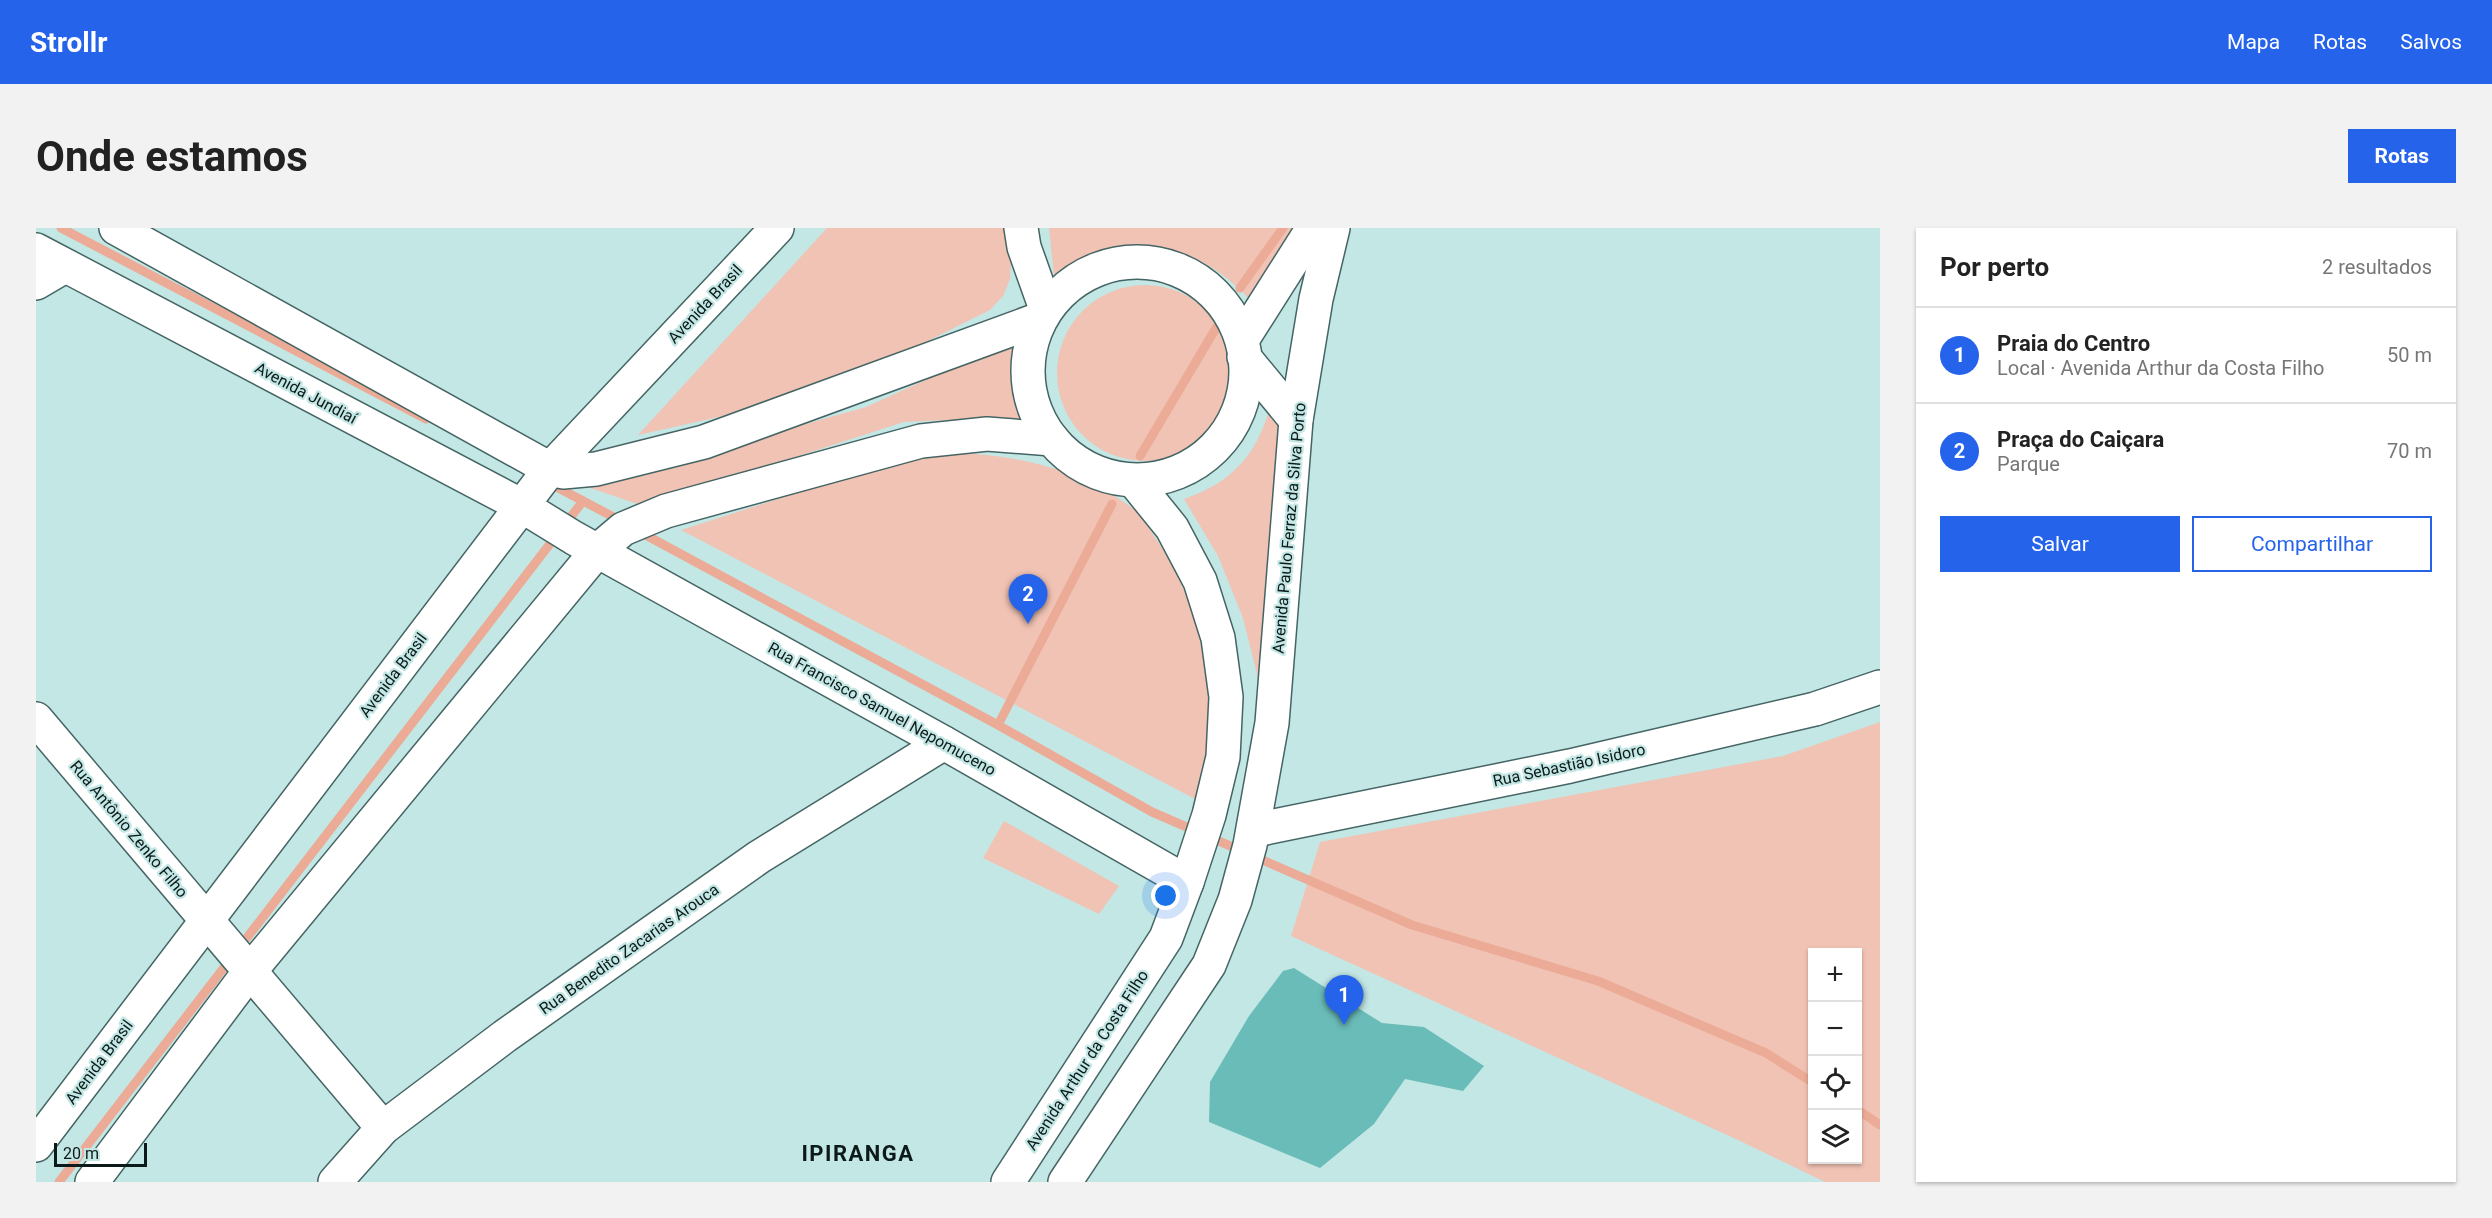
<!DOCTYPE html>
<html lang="pt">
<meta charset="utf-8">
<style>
:root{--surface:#fff;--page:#f2f2f2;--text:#222;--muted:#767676;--line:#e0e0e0;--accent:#2563eb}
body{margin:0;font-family:Roboto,sans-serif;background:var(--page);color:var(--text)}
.controls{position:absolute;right:18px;bottom:18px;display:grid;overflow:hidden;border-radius:0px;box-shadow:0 2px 4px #0004}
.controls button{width:54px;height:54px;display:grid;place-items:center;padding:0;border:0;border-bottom:2px solid var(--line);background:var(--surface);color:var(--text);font:30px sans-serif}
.scale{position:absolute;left:18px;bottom:15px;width:93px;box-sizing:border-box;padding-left:6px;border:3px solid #0c1a19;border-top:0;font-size:16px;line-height:21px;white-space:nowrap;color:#0c1a19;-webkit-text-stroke:4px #c3e7e5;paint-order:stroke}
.you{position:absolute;left:1130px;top:668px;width:21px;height:21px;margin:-15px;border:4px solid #fff;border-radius:50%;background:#1a73e8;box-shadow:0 0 0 9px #1a73e833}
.badge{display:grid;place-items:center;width:39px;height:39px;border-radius:50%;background:var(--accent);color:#fff;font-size:20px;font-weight:700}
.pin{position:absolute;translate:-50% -50px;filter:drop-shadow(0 2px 3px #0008)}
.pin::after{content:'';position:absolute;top:32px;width:21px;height:18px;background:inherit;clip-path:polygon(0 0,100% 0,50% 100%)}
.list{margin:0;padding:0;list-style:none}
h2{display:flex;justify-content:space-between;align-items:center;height:78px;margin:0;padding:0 24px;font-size:26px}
h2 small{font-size:20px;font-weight:400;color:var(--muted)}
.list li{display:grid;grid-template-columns:39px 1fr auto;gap:18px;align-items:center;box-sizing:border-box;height:96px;padding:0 24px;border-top:2px solid var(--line)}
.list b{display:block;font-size:22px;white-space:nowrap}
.list p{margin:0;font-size:20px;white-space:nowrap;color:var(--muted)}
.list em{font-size:20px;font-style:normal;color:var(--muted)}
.actions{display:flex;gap:12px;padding:18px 24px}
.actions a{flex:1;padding:14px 0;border:2px solid var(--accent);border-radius:0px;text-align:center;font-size:21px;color:var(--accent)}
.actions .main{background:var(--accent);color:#fff}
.icon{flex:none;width:33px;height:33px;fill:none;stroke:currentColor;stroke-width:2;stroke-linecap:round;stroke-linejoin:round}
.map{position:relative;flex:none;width:1844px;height:954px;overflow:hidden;border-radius:0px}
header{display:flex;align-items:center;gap:36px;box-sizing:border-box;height:84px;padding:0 30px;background:var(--accent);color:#fff}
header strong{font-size:28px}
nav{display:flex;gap:33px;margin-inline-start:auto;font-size:21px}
.intro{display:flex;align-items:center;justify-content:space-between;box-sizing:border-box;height:144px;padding:0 36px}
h1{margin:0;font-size:42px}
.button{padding:15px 27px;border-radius:0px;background:var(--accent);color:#fff;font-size:21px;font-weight:700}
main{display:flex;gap:36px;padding:0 36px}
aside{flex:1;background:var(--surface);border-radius:0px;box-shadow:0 2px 4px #0004}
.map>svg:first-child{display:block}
.green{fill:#f1c3b4;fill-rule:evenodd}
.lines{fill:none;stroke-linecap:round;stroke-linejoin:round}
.stream{stroke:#ebab96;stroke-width:9}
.building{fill:#6abcb9}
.minor-casing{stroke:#456564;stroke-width:36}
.major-casing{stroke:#456564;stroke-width:36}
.minor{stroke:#fff;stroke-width:33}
.major{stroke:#fff;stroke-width:33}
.labels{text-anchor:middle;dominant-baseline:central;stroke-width:4.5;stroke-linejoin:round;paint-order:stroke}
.street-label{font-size:16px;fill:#0c1a19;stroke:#c3e7e5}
.district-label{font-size:22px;font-weight:bold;letter-spacing:1.5px;fill:#0c1a19;stroke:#c3e7e5}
</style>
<header>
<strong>Strollr</strong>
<nav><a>Mapa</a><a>Rotas</a><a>Salvos</a></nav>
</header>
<div class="intro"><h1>Onde estamos</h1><a class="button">Rotas</a></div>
<main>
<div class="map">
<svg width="1844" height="954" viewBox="0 0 1844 954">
<rect width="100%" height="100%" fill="#c3e7e5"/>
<g class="green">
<path d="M791,0H970L975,32L974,51L967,68L954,82L844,137L728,179L602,207Z"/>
<path d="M1013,0H1264L1215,73C1159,11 1089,2 1018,48Z"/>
<circle cx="1109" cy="145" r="88"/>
<path d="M978,107C973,140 977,168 990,199C948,192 910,191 868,194L607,278L540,255L584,248L830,179L905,145Z"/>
<path d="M1234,180H1240L1245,203L1223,454L1207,390L1182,328L1148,271C1195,255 1220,228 1234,180Z"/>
<path d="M915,225C979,226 1047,241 1099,282C1107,289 1114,302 1120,311C1161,370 1180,453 1171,524C1169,540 1166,557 1163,573L645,302L848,237L881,228Z"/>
<path d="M1844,494V954H1789L1702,912L1255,708L1284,614L1747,528ZM1776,724H1822V932H1776Z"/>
<path d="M968,593L1083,658L1063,686L947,630Z"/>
</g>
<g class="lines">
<g class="stream">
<path d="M25,0L390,191"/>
<path d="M1204,60L1247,0"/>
<path d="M1104,228L1180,100"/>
<path d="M511,254L587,294"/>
<path d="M604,304L962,497L1116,584L1376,697L1562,753L1730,825L1776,854"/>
<path d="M962,497L1076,276"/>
<path d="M1822,882L1844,897"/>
<path d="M23,954L547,273"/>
</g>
</g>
<path class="building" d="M1258,740L1346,795L1388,799L1448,838L1427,863L1369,851L1338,896L1284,940L1173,894L1174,854L1213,788L1247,743Z"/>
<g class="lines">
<defs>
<g id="minor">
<path d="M0,55L29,38"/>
<path d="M0,491L347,900"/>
<path d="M1219,602L1534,538L1779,481L1844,459"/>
<path d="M299,954L347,900L469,808L723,629L908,515"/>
</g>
<g id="major">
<path d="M80,0L514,241L527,244L560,241L668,214L1004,91"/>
<path d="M985,0L988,19L1010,81"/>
<path d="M0,22L486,278L538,310L908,515L1151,654"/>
<circle cx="1101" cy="143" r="109"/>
<path d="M1206,112L1277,0"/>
<path d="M1208,129L1260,192"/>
<path d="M0,917L514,241L741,0"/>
<path d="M56,954L214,743L561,323L587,301L630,283L885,213L951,206L1016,211"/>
<path d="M972,954L1130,710L1151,654L1173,587L1187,529L1190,469L1182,410L1164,353L1136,300L1098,253"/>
<path d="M1029,954L1173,737L1199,672L1214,617L1236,495L1260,192L1280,71L1297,0"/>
</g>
</defs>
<use href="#minor" class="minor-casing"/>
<use href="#major" class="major-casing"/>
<use href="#minor" class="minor"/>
<use href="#major" class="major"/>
</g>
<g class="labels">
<g class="street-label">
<text transform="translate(669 76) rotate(-47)">Avenida Brasil</text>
<text transform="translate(270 165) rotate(28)">Avenida Jundiaí</text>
<text transform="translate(1253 300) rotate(-85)">Avenida Paulo Ferraz da Silva Porto</text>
<text transform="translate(357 447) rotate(-53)">Avenida Brasil</text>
<text transform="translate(846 481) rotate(29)">Rua Francisco Samuel Nepomuceno</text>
<text transform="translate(1533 537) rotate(-12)">Rua Sebastião Isidoro</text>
<text transform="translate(93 601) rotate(50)">Rua Antônio Zenko Filho</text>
<text transform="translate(593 721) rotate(-35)">Rua Benedito Zacarias Arouca</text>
<text transform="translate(1051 832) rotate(-57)">Avenida Arthur da Costa Filho</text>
<text transform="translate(63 834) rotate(-53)">Avenida Brasil</text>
</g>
<g class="district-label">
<text x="822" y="925">IPIRANGA</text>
</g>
</g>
</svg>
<div class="controls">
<button>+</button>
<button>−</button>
<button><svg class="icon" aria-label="locate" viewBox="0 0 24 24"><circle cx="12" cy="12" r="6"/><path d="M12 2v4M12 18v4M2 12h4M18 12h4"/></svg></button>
<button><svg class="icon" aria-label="layers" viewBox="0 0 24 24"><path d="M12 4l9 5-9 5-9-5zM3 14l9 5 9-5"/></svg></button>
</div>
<div class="scale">20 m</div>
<div class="you"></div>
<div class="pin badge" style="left:1308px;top:797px">1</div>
<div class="pin badge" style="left:992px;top:396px">2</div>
</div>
<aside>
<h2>Por perto<small>2 resultados</small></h2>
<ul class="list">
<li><span class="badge">1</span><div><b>Praia do Centro</b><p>Local · Avenida Arthur da Costa Filho</p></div><em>50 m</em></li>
<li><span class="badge">2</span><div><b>Praça do Caiçara</b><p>Parque</p></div><em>70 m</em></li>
</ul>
<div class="actions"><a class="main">Salvar</a><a>Compartilhar</a></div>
</aside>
</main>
